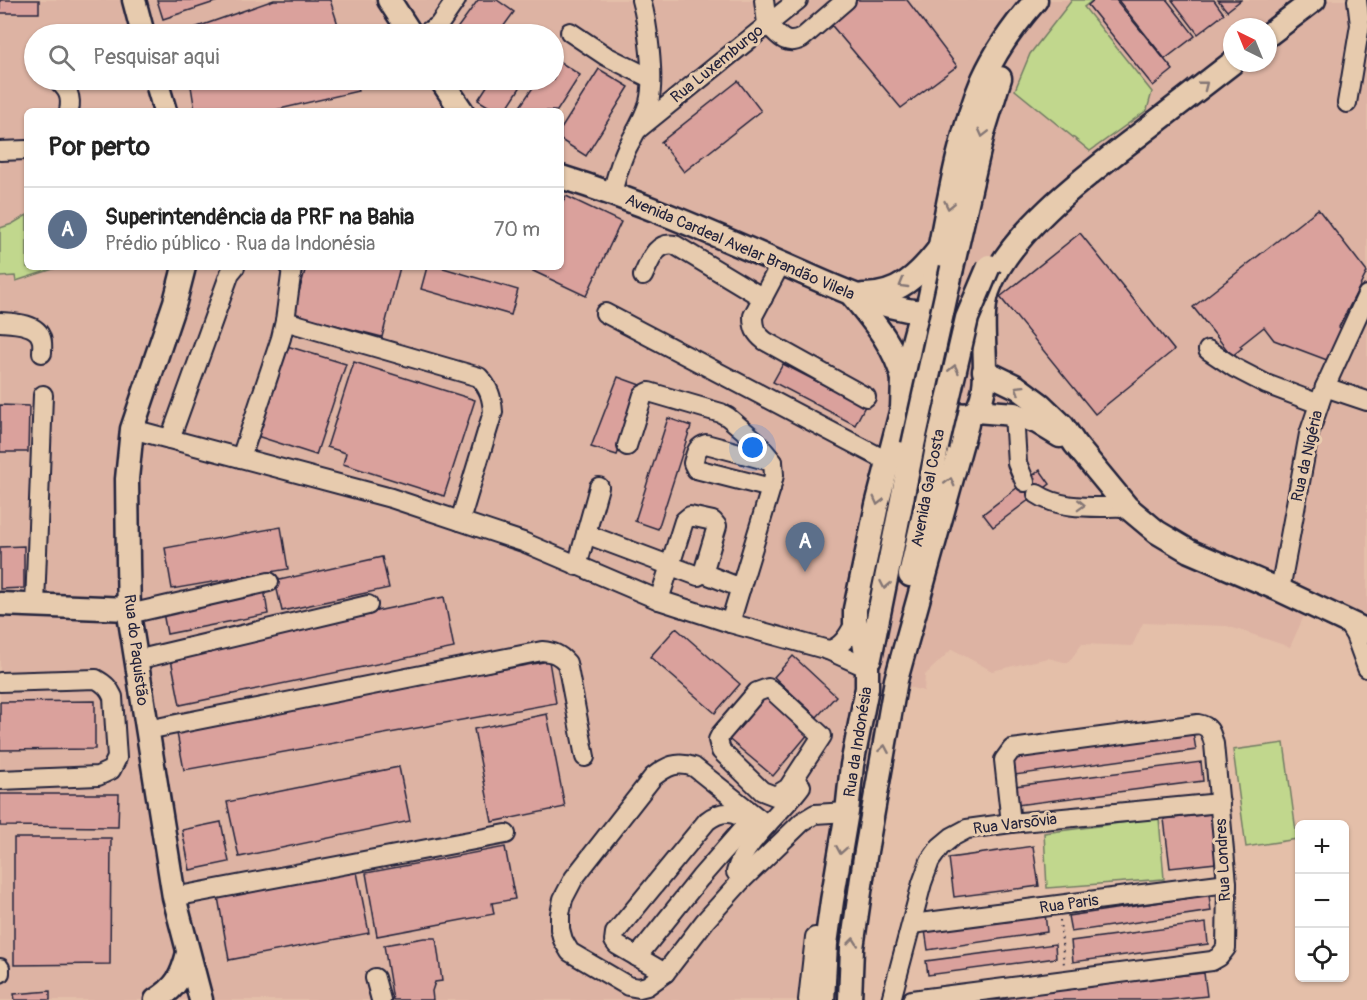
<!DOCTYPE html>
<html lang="pt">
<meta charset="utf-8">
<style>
:root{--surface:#fff;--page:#f2f2f2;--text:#222;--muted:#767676;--line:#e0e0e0;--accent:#22223b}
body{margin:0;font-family:Pangolin,sans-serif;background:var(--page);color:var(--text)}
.controls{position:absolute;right:18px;bottom:18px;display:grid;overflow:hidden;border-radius:9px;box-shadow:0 2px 4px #0004}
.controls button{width:54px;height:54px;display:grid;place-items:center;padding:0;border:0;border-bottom:2px solid var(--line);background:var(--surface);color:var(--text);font:30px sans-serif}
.compass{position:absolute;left:1223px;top:18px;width:54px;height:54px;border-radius:50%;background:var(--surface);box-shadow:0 2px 4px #0004;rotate:317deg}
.you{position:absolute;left:753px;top:448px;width:21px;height:21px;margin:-15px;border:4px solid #fff;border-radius:50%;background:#1a73e8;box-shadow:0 0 0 9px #1a73e833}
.badge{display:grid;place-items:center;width:39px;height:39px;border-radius:50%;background:var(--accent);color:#fff;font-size:20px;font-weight:700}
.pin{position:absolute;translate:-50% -50px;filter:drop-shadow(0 2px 3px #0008)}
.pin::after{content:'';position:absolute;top:32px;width:21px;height:18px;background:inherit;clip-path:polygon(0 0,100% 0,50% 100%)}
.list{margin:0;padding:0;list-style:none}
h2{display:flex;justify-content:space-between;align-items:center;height:78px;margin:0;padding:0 24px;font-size:26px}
h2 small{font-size:20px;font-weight:400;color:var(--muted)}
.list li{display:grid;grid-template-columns:39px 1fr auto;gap:18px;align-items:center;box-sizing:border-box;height:84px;padding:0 24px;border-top:2px solid var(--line)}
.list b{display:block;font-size:22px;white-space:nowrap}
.list p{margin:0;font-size:20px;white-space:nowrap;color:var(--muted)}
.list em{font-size:20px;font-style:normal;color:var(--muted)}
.icon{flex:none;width:33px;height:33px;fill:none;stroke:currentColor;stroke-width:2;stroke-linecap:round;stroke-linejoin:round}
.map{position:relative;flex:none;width:1367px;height:1000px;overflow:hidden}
.search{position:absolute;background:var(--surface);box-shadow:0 2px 4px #0004;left:24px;top:24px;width:540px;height:66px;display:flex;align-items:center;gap:15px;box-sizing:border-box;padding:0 21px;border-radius:33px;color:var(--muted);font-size:22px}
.panel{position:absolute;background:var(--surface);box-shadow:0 2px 4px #0004;left:24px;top:108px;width:540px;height:162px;border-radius:9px}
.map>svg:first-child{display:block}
.built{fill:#ddb3a3;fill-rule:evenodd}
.green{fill:#c1d78d;stroke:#727c64;stroke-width:1.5}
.building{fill:#daa19c;stroke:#22223b;stroke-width:1.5}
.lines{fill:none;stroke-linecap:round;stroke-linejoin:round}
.minor-casing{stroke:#22223b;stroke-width:22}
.major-casing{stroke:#22223b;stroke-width:27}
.path{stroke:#22223b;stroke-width:2;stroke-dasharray:1.5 4.5;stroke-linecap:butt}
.minor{stroke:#e7cbae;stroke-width:18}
.major{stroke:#e7cbae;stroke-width:22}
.major-bridge-casing{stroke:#22223b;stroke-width:27;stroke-linecap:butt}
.major-bridge{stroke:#e7cbae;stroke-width:22}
.oneway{stroke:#847674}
.labels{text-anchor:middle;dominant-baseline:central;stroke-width:6;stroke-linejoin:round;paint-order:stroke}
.street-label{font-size:16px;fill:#22223b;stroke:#e7cbae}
</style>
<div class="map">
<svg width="1367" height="1000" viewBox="0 0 1367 1000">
<rect width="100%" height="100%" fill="#e4bfa9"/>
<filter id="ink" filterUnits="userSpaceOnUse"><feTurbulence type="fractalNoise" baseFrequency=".0167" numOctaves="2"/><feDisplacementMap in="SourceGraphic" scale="12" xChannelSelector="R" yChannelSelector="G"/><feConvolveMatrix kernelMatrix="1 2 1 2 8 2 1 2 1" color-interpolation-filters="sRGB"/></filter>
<g filter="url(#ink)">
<path class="built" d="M0,0H1367V620L1313,596L1290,647L1227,626L1143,623L1132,646L1082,644L1068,663L1048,658L992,671L952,649L925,675L924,691L879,680L841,817L821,1000H0ZM1232,27H1268V63H1232ZM34,34H554V80H34ZM27,111H561V267H27Z"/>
<g class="green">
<path d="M1072,0H1093L1084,7L1152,92L1147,110L1090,151L1015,90L1030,54Z"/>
<path d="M27,215V267H59L16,281L15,276L0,277V228L12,224Z"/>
<path d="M1284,743L1297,839L1246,847L1233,750Z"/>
<path d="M1159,818L1164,879L1047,888L1044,833Z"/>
</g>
<g class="building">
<rect x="0" y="0" width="39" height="13"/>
<path d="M157,0H221L163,19Z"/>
<path d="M274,0H330L341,34H184L183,32Z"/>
<path d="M478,0H497L514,12L498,34H453Z"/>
<path d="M855,0H907L957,66L901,108L828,21Z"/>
<path d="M1094,0H1116L1173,70L1153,86L1088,5Z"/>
<path d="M1118,0H1167L1195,36L1165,59Z"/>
<path d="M1172,0H1214L1224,14L1198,34Z"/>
<path d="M1218,0H1241L1227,11Z"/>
<path d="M554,58L580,75L557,111H517L538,80H554Z"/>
<path d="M599,69L629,87L586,156L561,140V129Z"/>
<path d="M190,80H355L358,91L271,111H195Z"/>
<path d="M491,80H525L505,111H496L478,100Z"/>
<path d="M738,81L761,111L684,172L661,142Z"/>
<path d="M566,196L621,222L586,296L531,270L532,267H561V206Z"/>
<path d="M1318,209L1367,272L1339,327L1342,329L1327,360L1274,340L1264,327L1240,346L1242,348L1232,356L1193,307Z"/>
<path d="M1080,233L1174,350L1095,414L1000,297Z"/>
<path d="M306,267H400L382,337L293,314Z"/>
<path d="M427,267H440L518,290L511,315L421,289Z"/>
<path d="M287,346L346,364L316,455L257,436Z"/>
<path d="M354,362L475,400L444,496L343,464L346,453L327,447Z"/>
<path d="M783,364L865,406L855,425L773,382Z"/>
<path d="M618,377L643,386L617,455L591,447Z"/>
<path d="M0,405L29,406L28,452H0Z"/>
<path d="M668,418L691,426L658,529L635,521Z"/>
<path d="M1040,470L1050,484L993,527L983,514Z"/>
<path d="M281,527L288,569L172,589L165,548Z"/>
<path d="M24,546V588L0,589V547Z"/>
<path d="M382,557L389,588L282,611L275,581Z"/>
<path d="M264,588L268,614L167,634L162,607Z"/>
<path d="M444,597L454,648L180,705L170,654Z"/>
<path d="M676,628L740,684L715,713L650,657Z"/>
<path d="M793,656L836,696L817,717L774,677Z"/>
<path d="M549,661L556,703L184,770L176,728Z"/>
<path d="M762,693L809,733L773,776L725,736Z"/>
<path d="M95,701V749L0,750V702Z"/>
<path d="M547,714L565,807L492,822L474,729Z"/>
<path d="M1193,732L1196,750L1015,775L1012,757Z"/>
<path d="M1201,762L1203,781L1017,805L1015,786Z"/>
<path d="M399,767L410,821L239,857L227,802Z"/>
<path d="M0,794H119L118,827L0,826Z"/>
<path d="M1211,814L1216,863L1170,868L1164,819Z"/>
<path d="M221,822L229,862L190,870L182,830Z"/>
<path d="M14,838H111L110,964L14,965Z"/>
<path d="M1033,846L1039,886L954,897L949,858Z"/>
<path d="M505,847L515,899L492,903L494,914L377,936L366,873Z"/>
<path d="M357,872L369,933L229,960L218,897Z"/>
<path d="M1209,895L1211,911L1071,932L1068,916Z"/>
<path d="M1045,913L1047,932L928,950L925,930Z"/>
<path d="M1206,923L1208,944L1073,962L1071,941Z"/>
<path d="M424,938H436L442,981L435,982L432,991L433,1000H393L384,945Z"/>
<path d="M1055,944L1056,958L928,975L926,961Z"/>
<path d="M1204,973L1207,996L1168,1000H959Z"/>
<path d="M50,991V1000H15L14,994Z"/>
</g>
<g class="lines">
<defs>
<g id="minor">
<path d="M764,0L767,24C779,35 785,47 802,38L846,0"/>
<path d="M570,32L606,56L650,78"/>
<path d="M424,34L438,26L456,0"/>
<path d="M57,80C68,89 72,97 69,111"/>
<path d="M1347,103L1360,25L1357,0"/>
<path d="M637,130L798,0"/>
<path d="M0,151L27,150"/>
<path d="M612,193C616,178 620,162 627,148C635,133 644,119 649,102C655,79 648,24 641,0"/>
<path d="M781,263L753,316C753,328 755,333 765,341L866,397"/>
<path d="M643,276C650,261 656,241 675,245L763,298"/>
<path d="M605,313L889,462"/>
<path d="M285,321L292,268L289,267"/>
<path d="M0,322C13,323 37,323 41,338C43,342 42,349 42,353"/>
<path d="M1208,350L1235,368L1266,384L1319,404"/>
<path d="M1325,387L1367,401"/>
<path d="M1014,414L1017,463L1025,482"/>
<path d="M132,429L391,498L523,542L659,600L730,623L828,650L868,668"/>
<path d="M170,439L230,273L235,267"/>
<path d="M627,446L643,395L649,392L721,413L728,417L755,440L773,462L774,475L771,488L730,623"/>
<path d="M241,458L281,338L285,321L479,377C489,388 492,397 493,412L460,521"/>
<path d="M771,488L696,469L693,463C696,454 696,447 706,444L773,462"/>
<path d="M1037,494C1062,511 1098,506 1127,507"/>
<path d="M586,534L698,576L703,573L717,526L713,521L690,516L684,521L659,600"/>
<path d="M577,566L599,487"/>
<path d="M703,573L741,588"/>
<path d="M1280,590L1309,434L1325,387L1367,295"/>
<path d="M35,605L43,395"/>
<path d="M129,614L269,582"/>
<path d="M1347,622L1355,635L1367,668"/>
<path d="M828,650C842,648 849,634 855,623"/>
<path d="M136,660L368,605"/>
<path d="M0,682L96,679C105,684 109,688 113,697L117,758L111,770L98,776L0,780"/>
<path d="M768,688L773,691L822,736L788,788L775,796L762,791L721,751L718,740L721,734L757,692Z"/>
<path d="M147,730L542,651C553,652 559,654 567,663L585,757"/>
<path d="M767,825L694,767C677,761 667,766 653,777L574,878L563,899L560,914V929L563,940L570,952L628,986L639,988L647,986L665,973L705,921L742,880L802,822L815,814L847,812"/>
<path d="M742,880L736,872C743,843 783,811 801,786"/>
<path d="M174,897L506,834"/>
<path d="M912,924L1227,883"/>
<path d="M637,957L700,878L748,823"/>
<path d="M0,968V973"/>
<path d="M665,973L617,945L614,941L615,933L707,821C721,810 735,810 748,823L752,819"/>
<path d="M375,978L381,1000"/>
<path d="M808,1000L815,937"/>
<path d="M891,1000L922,883L930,861L940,847L952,837L967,829L1011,823L1220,803"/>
<path d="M912,1000L1212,961L1219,957L1226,948L1227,883L1214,744C1211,733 1210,726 1198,724L1012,749L1004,760L1011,823"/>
</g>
<g id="major">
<path d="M134,0L143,34"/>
<path d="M389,0L411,34"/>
<path d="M1268,35L1314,0"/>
<path d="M156,80L165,111"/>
<path d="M441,80L462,111"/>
<path d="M561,177C636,200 707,231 778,262C825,282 870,306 921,312"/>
<path d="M184,267L175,302L132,429L127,479L128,563L129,614L174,897L201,1000"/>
<path d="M952,268L983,133L1000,78"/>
<path d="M852,295C873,321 895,346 903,379"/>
<path d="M863,295C898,296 919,275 939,249"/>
<path d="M928,305C945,230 953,150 983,79C996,50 1015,24 1036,0"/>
<path d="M984,371L1017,387L1040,404L1063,426L1075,444L1127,507L1157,532L1189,551L1280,590L1367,631"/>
<path d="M910,391L924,405L941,413L967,415L976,411L1014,414L1037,422L1060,436"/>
<path d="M976,411C995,382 976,327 988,291C1008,233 1091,172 1139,135C1170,111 1201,87 1232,63"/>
<path d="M910,575L928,496L937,447"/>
<path d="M0,604L129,609"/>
<path d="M870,658L913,445"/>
<path d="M156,1000C177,987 182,976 188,953"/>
<path d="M823,1000L826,944L832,901L847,812L852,765L867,688V661L864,642L855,623V609L877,505L902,408L903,379L921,312L928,305"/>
<path d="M850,1000L852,948L865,857L896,680L967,424V415"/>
</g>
</defs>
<use href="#minor" class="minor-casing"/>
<use href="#major" class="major-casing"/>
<path class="path" d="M1060,920L1064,965"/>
<use href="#minor" class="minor"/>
<use href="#major" class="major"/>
<defs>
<g id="major-bridge">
<path d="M913,445L952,268"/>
<path d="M937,447L967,318L989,266"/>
</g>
</defs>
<use href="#major-bridge" class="major-bridge-casing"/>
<use href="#major-bridge" class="major-bridge"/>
</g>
<defs><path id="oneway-chevron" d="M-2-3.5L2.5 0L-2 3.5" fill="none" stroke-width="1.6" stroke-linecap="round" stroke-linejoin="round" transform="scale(1.5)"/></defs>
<g class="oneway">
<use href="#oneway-chevron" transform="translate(1204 85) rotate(-38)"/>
<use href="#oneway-chevron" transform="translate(983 133) rotate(104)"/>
<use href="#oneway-chevron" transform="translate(949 205) rotate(102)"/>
<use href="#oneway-chevron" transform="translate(903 284) rotate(150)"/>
<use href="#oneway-chevron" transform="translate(954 369) rotate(-77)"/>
<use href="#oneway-chevron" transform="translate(1019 389) rotate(-148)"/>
<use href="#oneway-chevron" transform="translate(950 482) rotate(-75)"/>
<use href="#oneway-chevron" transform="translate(878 501) rotate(104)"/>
<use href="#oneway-chevron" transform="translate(1081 505) rotate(2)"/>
<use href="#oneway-chevron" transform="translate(885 585) rotate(101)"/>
<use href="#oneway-chevron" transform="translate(884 749) rotate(-80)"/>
<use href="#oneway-chevron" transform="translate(841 850) rotate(100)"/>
<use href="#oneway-chevron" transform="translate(853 942) rotate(-84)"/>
</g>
</g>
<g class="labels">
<g class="street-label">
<text transform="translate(717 64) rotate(-39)">Rua Luxemburgo</text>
<text transform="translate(740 247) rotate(23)">Avenida Cardeal Avelar Brandão Vilela</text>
<text transform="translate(1307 456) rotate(-77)">Rua da Nigéria</text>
<text transform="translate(928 488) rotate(-79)">Avenida Gal Costa</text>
<text transform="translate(136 650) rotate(83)">Rua do Paquistão</text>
<text transform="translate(858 742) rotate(-81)">Rua da Indonésia</text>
<text transform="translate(1015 824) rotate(-7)">Rua Varsōvia</text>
<text transform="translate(1223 860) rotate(-93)">Rua Londres</text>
<text transform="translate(1069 904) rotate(-8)">Rua Paris</text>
</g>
</g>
</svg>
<div class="controls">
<button>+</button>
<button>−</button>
<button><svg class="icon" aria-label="locate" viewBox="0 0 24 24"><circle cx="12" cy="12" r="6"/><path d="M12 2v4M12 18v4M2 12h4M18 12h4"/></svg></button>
</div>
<svg class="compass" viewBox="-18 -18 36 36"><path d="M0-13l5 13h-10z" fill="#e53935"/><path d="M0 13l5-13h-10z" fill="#767676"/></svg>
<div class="you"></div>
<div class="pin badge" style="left:805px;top:572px;background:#5c6f8a">A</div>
<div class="search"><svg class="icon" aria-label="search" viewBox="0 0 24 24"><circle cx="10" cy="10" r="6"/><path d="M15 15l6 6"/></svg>Pesquisar aqui</div>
<section class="panel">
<h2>Por perto<small></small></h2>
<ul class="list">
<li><span class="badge" style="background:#5c6f8a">A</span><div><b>Superintendência da PRF na Bahia</b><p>Prédio público · Rua da Indonésia</p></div><em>70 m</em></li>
</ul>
</section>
</div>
